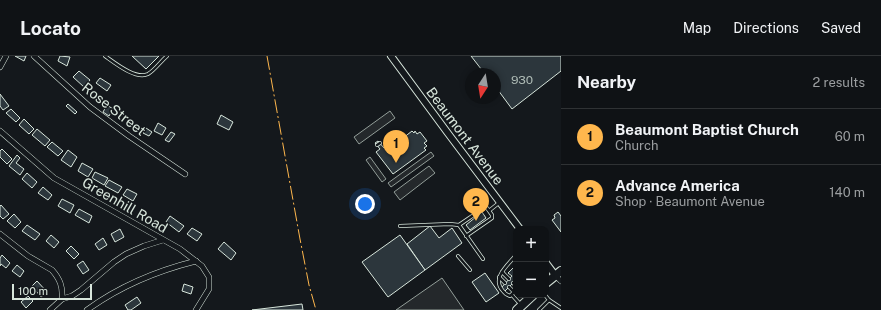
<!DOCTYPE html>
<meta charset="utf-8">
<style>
:root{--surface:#0f1215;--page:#181b1e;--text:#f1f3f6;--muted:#9b9ea0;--line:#2f3234;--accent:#ffb74d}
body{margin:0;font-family:"Public Sans",sans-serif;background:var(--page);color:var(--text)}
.controls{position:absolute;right:12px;bottom:12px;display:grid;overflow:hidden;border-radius:8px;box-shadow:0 2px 6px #0003}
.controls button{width:36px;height:36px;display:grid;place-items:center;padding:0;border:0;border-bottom:1px solid var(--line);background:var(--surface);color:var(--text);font:20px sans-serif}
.compass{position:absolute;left:465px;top:12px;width:36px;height:36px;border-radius:50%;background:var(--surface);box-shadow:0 2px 6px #0003;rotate:192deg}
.scale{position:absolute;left:12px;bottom:10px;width:80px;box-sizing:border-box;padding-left:4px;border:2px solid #d8e6dc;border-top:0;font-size:11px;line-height:14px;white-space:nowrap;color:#d8e6dc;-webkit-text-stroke:3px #14181c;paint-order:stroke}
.you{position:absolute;left:365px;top:148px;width:14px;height:14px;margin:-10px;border:3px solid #fff;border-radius:50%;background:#1a73e8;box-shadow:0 0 0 6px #1a73e833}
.badge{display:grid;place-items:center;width:26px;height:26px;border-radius:50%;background:var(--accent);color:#111;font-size:13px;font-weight:700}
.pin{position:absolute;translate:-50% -33px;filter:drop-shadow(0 1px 2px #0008)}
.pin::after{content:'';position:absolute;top:21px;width:14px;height:12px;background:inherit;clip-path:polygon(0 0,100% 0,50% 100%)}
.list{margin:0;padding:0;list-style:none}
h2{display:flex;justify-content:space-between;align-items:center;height:52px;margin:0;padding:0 16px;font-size:17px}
h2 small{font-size:13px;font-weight:400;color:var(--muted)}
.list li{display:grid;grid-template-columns:26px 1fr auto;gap:12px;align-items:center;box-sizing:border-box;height:56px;padding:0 16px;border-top:1px solid var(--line)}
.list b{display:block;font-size:15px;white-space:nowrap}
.list p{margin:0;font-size:13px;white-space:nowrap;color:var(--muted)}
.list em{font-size:13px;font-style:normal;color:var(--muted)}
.map{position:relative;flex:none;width:561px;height:254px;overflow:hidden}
header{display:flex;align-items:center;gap:24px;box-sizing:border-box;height:56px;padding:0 20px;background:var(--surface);border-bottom:1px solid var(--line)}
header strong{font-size:19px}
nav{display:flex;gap:22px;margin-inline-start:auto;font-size:14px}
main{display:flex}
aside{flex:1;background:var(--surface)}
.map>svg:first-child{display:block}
.parking{fill:#24282b;stroke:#939e99}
.building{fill:#2c363c;stroke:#d8e6dc}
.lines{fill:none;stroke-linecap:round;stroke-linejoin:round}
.service-casing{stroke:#d8e6dc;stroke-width:4}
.minor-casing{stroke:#d8e6dc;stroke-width:6}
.tertiary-casing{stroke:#d8e6dc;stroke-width:8}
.primary-casing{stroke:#d8e6dc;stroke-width:10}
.service{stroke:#14181c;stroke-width:2.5}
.minor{stroke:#14181c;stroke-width:5}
.tertiary{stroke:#14181c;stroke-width:6}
.primary{stroke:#14181c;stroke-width:8}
.power{stroke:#ffb74d;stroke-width:1;stroke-dasharray:14 3 2 3;stroke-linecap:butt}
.labels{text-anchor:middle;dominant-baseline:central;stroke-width:3;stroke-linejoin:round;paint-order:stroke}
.number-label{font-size:12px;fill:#adbab4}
.street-label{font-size:14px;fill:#d8e6dc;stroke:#14181c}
</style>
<header>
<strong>Locato</strong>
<nav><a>Map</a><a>Directions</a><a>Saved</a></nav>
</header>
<main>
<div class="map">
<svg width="561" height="254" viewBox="0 0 561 254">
<rect width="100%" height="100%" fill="#14181c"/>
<g class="parking">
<path d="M390,55L395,62L359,88L354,81Z"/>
<path d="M431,96L434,100L391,131L388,127Z"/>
<path d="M370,101L386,123L382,126L366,104Z"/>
<path d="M429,110L435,117L400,144L394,136Z"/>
<path d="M442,222L464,254H396Z"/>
</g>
<g class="building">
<path d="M15,0H26L24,5Z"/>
<path d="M60,0L70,1L67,10L58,5Z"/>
<path d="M132,0H159L146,13Z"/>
<path d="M471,0H561V15L512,53L495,30V18H485Z"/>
<path d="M79,15L90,24L84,31L73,21Z"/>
<path d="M100,22L111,29L107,35L96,27Z"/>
<path d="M0,38L9,50L3,54L0,50Z"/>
<path d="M68,48L77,56L75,58L66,50Z"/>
<path d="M107,49L113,53L109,60L103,56Z"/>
<path d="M11,53L20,62L16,66L6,57Z"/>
<path d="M221,59L233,66L229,74L217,68Z"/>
<path d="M24,63L34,73L29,78L19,69Z"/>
<path d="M158,67L166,72L162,79L154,75Z"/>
<path d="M146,72L152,76L149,80L143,77Z"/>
<path d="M37,73L50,84L45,90L32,79Z"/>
<path d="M412,75L414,77L415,75L417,78L420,76L427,85L424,87L427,90L424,92L426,94L393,118L376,96L380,93L375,87L378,85L384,92L386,90L390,95L400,88L398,86Z"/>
<path d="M171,76L175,78L169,86L165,84Z"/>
<path d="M52,86L63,95L58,100L47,91Z"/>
<path d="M2,93L12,103L7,108L0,101V95Z"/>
<path d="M68,94L77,101L71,111L61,104Z"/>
<path d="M17,99L20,102L16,107L24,113L20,119L9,110Z"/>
<path d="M82,107L93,113L88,121L78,115Z"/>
<path d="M95,116L108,122L104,129L92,122Z"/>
<path d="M27,117L37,126L32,132L22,123Z"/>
<path d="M109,124L122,131L118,137L105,130Z"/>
<path d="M43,131L52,139L48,144L38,137Z"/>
<path d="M127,133L137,138L133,145L123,139Z"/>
<path d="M62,143L74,149L70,157L58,150Z"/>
<path d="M1,149L9,158L3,163L0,160V150Z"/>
<path d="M79,153L92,160L89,167L75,159Z"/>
<path d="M482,156L486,162L470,174L466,169Z"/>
<path d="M558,156L561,160V176L552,164L555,162L554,159Z"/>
<path d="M14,158L21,166L15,172L7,165Z"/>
<path d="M170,160L184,170L179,176L166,166Z"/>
<path d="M27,169L40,178L35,184L22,175Z"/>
<path d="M430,170L439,182L452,172L462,187L425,214L407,188Z"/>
<path d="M192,172L202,178L197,185L187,178Z"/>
<path d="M120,173L124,181L115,186L111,178Z"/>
<path d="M51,179L59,186L54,192L46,185Z"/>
<path d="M400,179L425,214L388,241L362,206Z"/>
<path d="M103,182L107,189L99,194L95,188Z"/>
<path d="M224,186L236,197L231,204L218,193Z"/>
<path d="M71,190L79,198L74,203L66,195Z"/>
<path d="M2,199L10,207L6,212L1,208L0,210V202Z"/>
<path d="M83,205L89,214L83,218L77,209Z"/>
<path d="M17,209L24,215L20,221L12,215Z"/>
<path d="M515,210L516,224L505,235L501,232L512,220L508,217Z"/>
<path d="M485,217L499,237L486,246L472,226Z"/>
<path d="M37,225L47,236L41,241L32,230Z"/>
<path d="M184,228L193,231L191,238L182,235Z"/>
<path d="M28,240L33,245L26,252L21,246Z"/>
<path d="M137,241L141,247L131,254H128L125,249Z"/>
<path d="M302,248L303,254H252Z"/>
</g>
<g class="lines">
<defs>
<g id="service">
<path d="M105,0C115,7 136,24 148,18C155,14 161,5 167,0"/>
<path d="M377,89L380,87"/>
<path d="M490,154L500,146"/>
<path d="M459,169L483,203"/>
<path d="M400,170L450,168L459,169L484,152H487L492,159V162L466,180"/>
<path d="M516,199C508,209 491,222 503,235C505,238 507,239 510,240L516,234"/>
<path d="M458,200L470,214"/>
<path d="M502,216L509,223"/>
<path d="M499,221L505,227"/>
<path d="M513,227L516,230"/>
<path d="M509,231L514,236"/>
<path d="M512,239L521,249"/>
<path d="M549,244L561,252"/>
<path d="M539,254L549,244L545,239"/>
</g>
<g id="minor">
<path d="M34,0L90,51L129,80L185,118"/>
<path d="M0,11L6,0"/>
<path d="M0,75L54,122L180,193L202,210L209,221V233L196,254"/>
<path d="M0,178L28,200L52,214C60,223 63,231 62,243"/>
<path d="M555,219L561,225"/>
<path d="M50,254L62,243L72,240L81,234L114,206L126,198L144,190L163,184"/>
<path d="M87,254C120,230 156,215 196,205"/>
</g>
<g id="tertiary">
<path d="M391,0L447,76L520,173"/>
<path d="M546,207L555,219"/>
</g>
<g id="primary">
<path d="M546,227L561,215"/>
<path d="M517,254L533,239"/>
</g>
</defs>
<use href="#service" class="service-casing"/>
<use href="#minor" class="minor-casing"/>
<use href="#tertiary" class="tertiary-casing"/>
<use href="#primary" class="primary-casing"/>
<use href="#service" class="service"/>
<use href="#minor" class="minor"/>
<use href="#tertiary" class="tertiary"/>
<use href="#primary" class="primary"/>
<path class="power" d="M267,0L300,183L309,229L316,254"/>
</g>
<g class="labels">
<g class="number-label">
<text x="522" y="24">930</text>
</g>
<g class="street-label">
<text transform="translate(114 53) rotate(38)">Rose Street</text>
<text transform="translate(465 80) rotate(53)">Beaumont Avenue</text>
<text transform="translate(125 149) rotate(30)">Greenhill Road</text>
</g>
</g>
</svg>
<div class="controls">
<button>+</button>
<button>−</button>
</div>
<svg class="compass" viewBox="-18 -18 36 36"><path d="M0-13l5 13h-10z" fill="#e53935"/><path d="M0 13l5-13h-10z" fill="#9b9ea0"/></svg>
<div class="scale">100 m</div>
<div class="you"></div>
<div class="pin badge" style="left:396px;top:107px">1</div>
<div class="pin badge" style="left:476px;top:165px">2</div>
</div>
<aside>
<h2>Nearby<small>2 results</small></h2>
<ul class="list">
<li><span class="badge">1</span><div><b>Beaumont Baptist Church</b><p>Church</p></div><em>60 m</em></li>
<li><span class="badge">2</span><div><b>Advance America</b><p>Shop · Beaumont Avenue</p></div><em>140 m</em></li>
</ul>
</aside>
</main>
